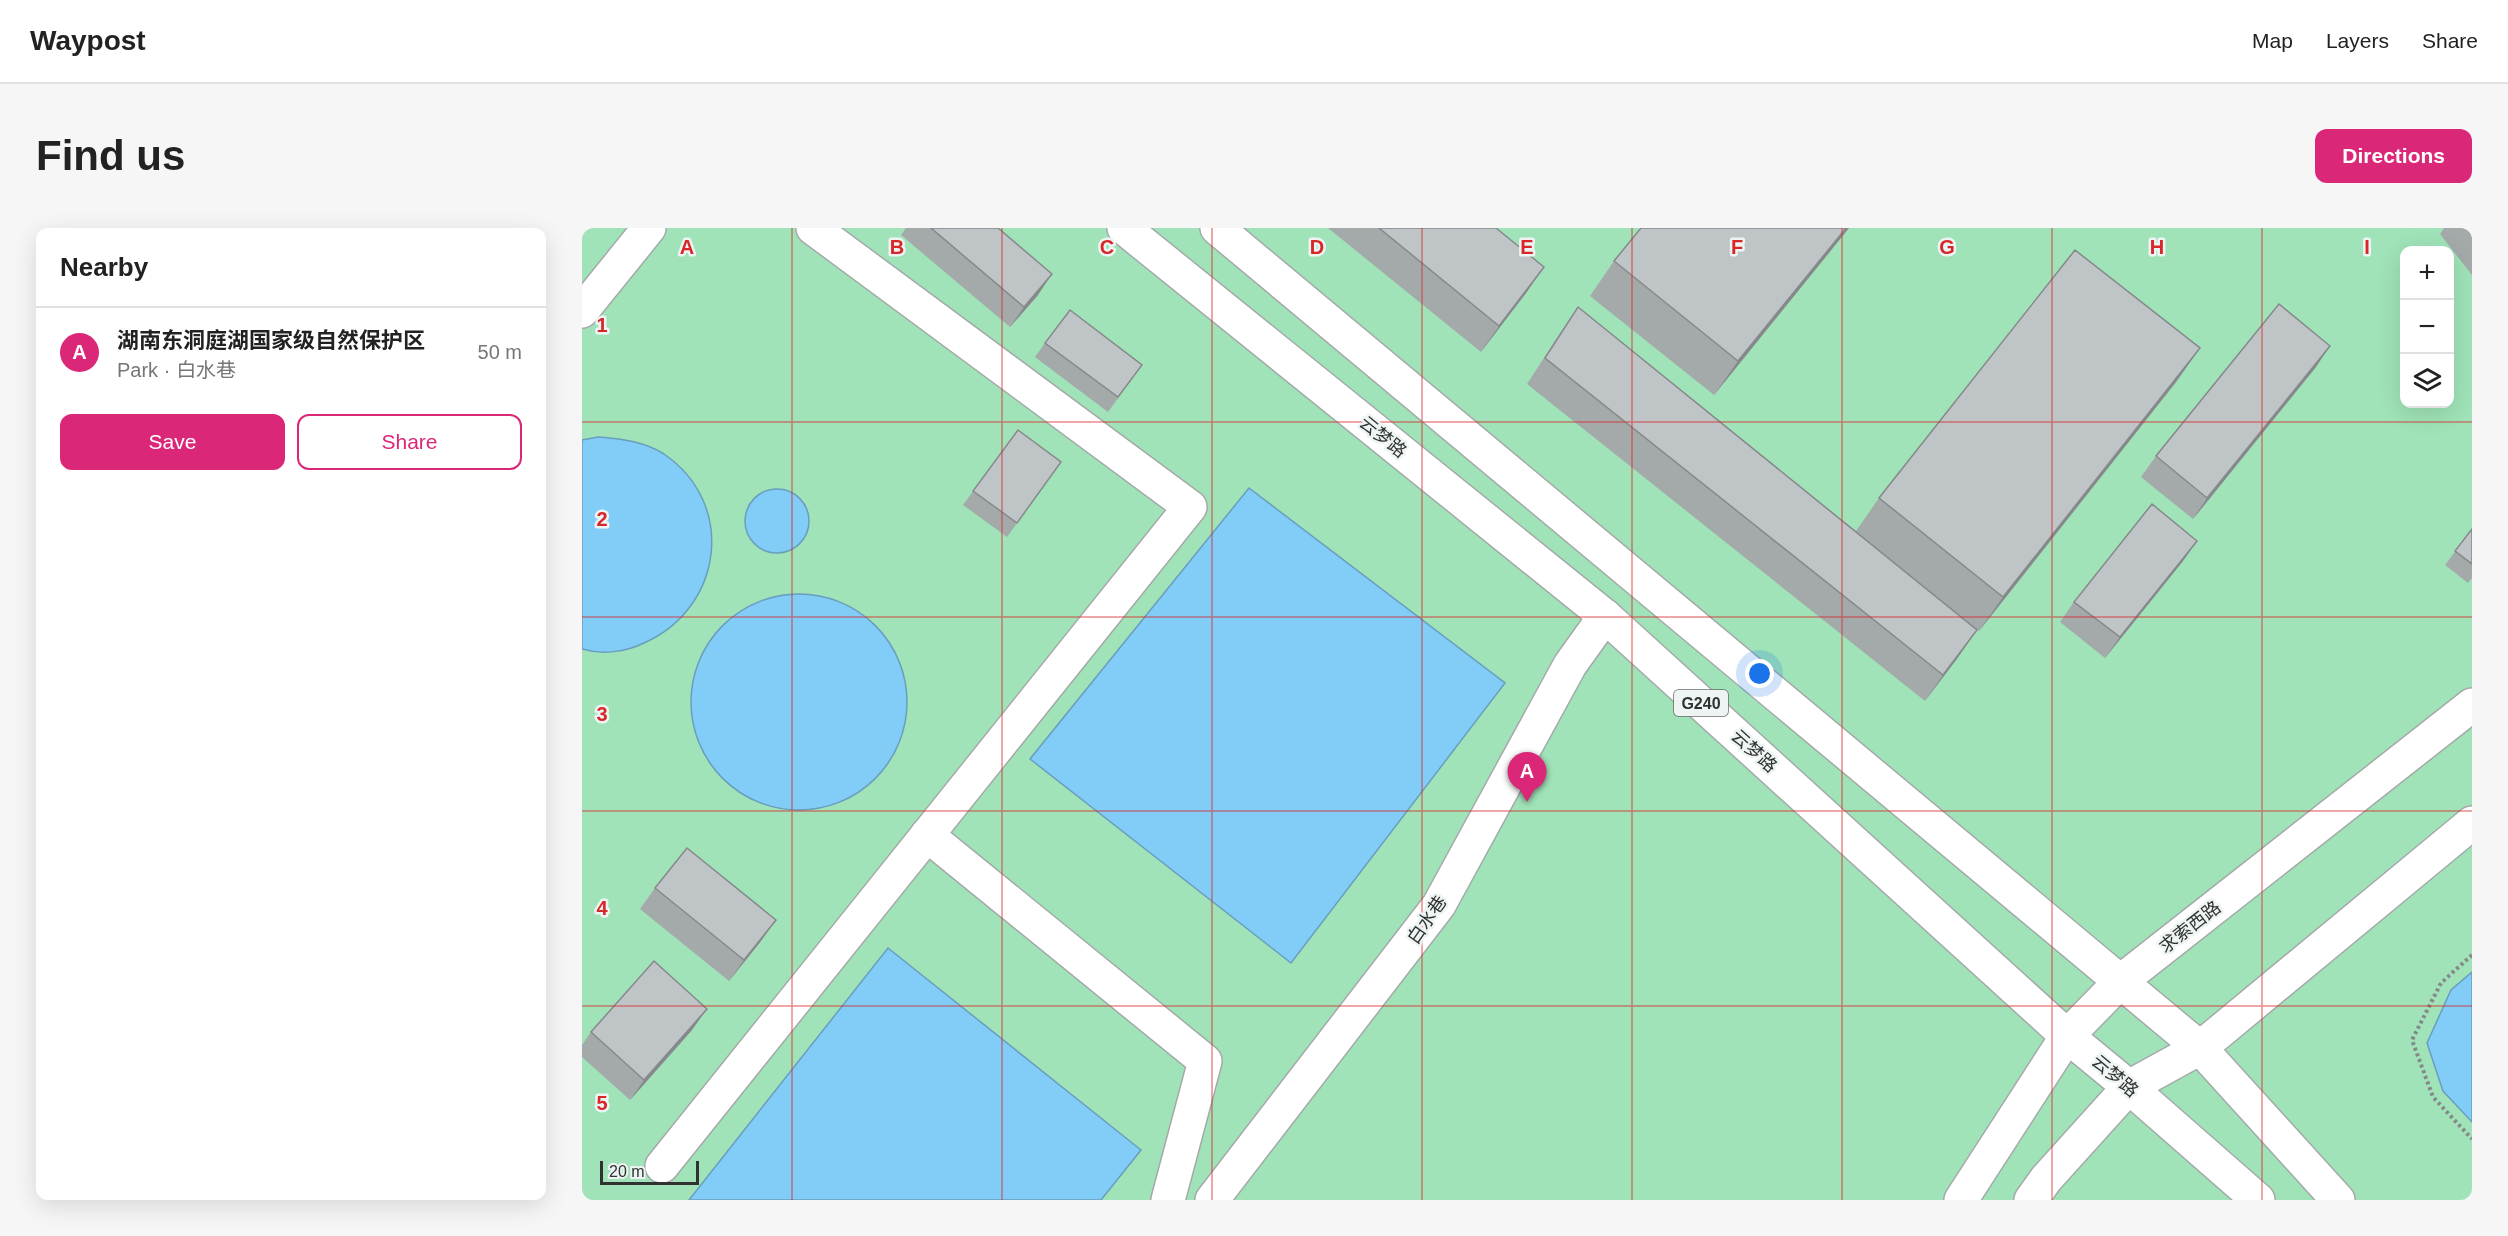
<!DOCTYPE html>
<meta charset="utf-8">
<style>
:root{--surface:#fff;--page:#f6f6f6;--text:#222;--muted:#767676;--line:#e0e0e0;--accent:#db2777}
body{margin:0;font-family:Helvetica,"Noto Sans SC",sans-serif;background:var(--page);color:var(--text)}
.controls{position:absolute;right:18px;top:18px;display:grid;overflow:hidden;border-radius:12px;box-shadow:0 6px 24px #0002}
.controls button{width:54px;height:54px;display:grid;place-items:center;padding:0;border:0;border-bottom:2px solid var(--line);background:var(--surface);color:var(--text);font:30px sans-serif}
.scale{position:absolute;left:18px;bottom:15px;width:99px;box-sizing:border-box;padding-left:6px;border:3px solid #303232;border-top:0;font-size:16px;line-height:21px;white-space:nowrap;color:#303232;-webkit-text-stroke:4px #eef4f3;paint-order:stroke}
.you{position:absolute;left:1178px;top:446px;width:21px;height:21px;margin:-15px;border:4px solid #fff;border-radius:50%;background:#1a73e8;box-shadow:0 0 0 9px #1a73e833}
.badge{display:grid;place-items:center;width:39px;height:39px;border-radius:50%;background:var(--accent);color:#fff;font-size:20px;font-weight:700}
.pin{position:absolute;translate:-50% -50px;filter:drop-shadow(0 2px 3px #0008)}
.pin::after{content:'';position:absolute;top:32px;width:21px;height:18px;background:inherit;clip-path:polygon(0 0,100% 0,50% 100%)}
.list{margin:0;padding:0;list-style:none}
h2{display:flex;justify-content:space-between;align-items:center;height:78px;margin:0;padding:0 24px;font-size:26px}
h2 small{font-size:20px;font-weight:400;color:var(--muted)}
.list li{display:grid;grid-template-columns:39px 1fr auto;gap:18px;align-items:center;box-sizing:border-box;height:90px;padding:0 24px;border-top:2px solid var(--line)}
.list b{display:block;font-size:22px;white-space:nowrap}
.list p{margin:0;font-size:20px;white-space:nowrap;color:var(--muted)}
.list em{font-size:20px;font-style:normal;color:var(--muted)}
.actions{display:flex;gap:12px;padding:18px 24px}
.actions a{flex:1;padding:14px 0;border:2px solid var(--accent);border-radius:12px;text-align:center;font-size:21px;color:var(--accent)}
.actions .main{background:var(--accent);color:#fff}
.icon{flex:none;width:33px;height:33px;fill:none;stroke:currentColor;stroke-width:2;stroke-linecap:round;stroke-linejoin:round}
.map{position:relative;flex:none;width:1890px;height:972px;overflow:hidden;border-radius:12px}
header{display:flex;align-items:center;gap:36px;box-sizing:border-box;height:84px;padding:0 30px;background:var(--surface);border-bottom:2px solid var(--line)}
header strong{font-size:28px}
nav{display:flex;gap:33px;margin-inline-start:auto;font-size:21px}
.intro{display:flex;align-items:center;justify-content:space-between;box-sizing:border-box;height:144px;padding:0 36px}
h1{margin:0;font-size:42px}
.button{padding:15px 27px;border-radius:12px;background:var(--accent);color:#fff;font-size:21px;font-weight:700}
main{display:flex;gap:36px;padding:0 36px}
aside{flex:1;background:var(--surface);border-radius:12px;box-shadow:0 6px 24px #0002}
.map>svg:first-child{display:block}
.green{fill:#a0e3b8;fill-rule:evenodd}
.water{fill:#81cdf8;stroke:#699ebd;stroke-width:1.5}
.lines{fill:none;stroke-linecap:round;stroke-linejoin:round}
.minor-casing{stroke:#a4aaa9;stroke-width:36}
.primary-casing{stroke:#a4aaa9;stroke-width:36}
.path{stroke:#858989;stroke-width:4;stroke-dasharray:3 3;stroke-linecap:butt}
.minor{stroke:#fff;stroke-width:33}
.primary{stroke:#fff;stroke-width:33}
.wall{fill:#a4a9aa}
.shaded-wall{fill:#86898b}
.building{fill:#bfc4c6;stroke:#86898b;stroke-width:1.5}
.grid{fill:none;stroke:#d62828;stroke-width:1.5;stroke-opacity:0.55}
.labels{text-anchor:middle;dominant-baseline:central;stroke-width:5;stroke-linejoin:round;paint-order:stroke}
.shield{fill:#eef4f3;stroke:#696c6c;stroke-width:1.5}
.shield-label{font-size:16px;font-weight:bold;fill:#303232}
.street-label{font-size:18px;fill:#303232;stroke:#eef4f3}
.grid-label{font-size:20px;text-anchor:middle;font-weight:bold;fill:#d62828;stroke:#eef4f3;stroke-width:5;stroke-linejoin:round;paint-order:stroke}
</style>
<header>
<strong>Waypost</strong>
<nav><a>Map</a><a>Layers</a><a>Share</a></nav>
</header>
<div class="intro"><h1>Find us</h1><a class="button">Directions</a></div>
<main>
<aside>
<h2>Nearby<small></small></h2>
<ul class="list">
<li><span class="badge">A</span><div><b>湖南东洞庭湖国家级自然保护区</b><p>Park · 白水巷</p></div><em>50 m</em></li>
</ul>
<div class="actions"><a class="main">Save</a><a>Share</a></div>
</aside>
<div class="map">
<svg width="1890" height="972" viewBox="0 0 1890 972">
<rect width="100%" height="100%" fill="#e0e6e6"/>
<path class="green" d="M0,0H1890V972H0ZM1822,22H1868V176H1822Z"/>
<g class="water">
<path d="M16,209C38,211 62,213 82,226C155,276 141,380 62,415C44,424 20,427 0,421V212Z"/>
<path d="M667,260L923,455L709,735L448,531Z"/>
<circle cx="195" cy="293" r="32"/>
<circle cx="217" cy="474" r="108"/>
<path d="M306,720L559,922L519,972H107Z"/>
<path d="M1890,744V894L1861,863L1845,815L1869,762Z"/>
</g>
<g class="lines">
<defs>
<g id="minor">
<path d="M0,83L67,0"/>
<path d="M345,607L623,833L586,972"/>
<path d="M80,938L608,279L231,0"/>
<path d="M630,972L857,677L988,437L1023,388"/>
</g>
<g id="primary">
<path d="M542,0L1023,388L1485,808L1547,859L1676,972"/>
<path d="M635,0L1618,820L1756,972"/>
<path d="M1379,972L1485,808L1539,753L1890,477"/>
<path d="M1449,972L1464,951L1547,859L1618,820L1890,595"/>
</g>
</defs>
<use href="#minor" class="minor-casing"/>
<use href="#primary" class="primary-casing"/>
<path class="path" d="M1890,727L1859,755L1830,812L1851,869L1890,911"/>
<use href="#minor" class="minor"/>
<use href="#primary" class="primary"/>
</g>
<g class="wall">
<path d="M324,0H416L456,67L428,99L319,7Z"/>
<path d="M746,0H914L962,39L944,65L899,124Z"/>
<path d="M1059,0H1267L1132,167L1008,68L1032,33Z"/>
<path d="M1862,0H1890V47L1858,6Z"/>
<path d="M996,79L1274,303L1297,270L1618,120L1594,154L1397,403L1353,368L1377,428L1343,473L945,156L978,105Z"/>
<path d="M463,115L550,151L526,184L453,129Z"/>
<path d="M1734,139L1611,291L1559,249L1574,228Z"/>
<path d="M436,202L479,234L425,309L381,277Z"/>
<path d="M1890,301V350L1886,355L1863,337Z"/>
<path d="M1615,313L1601,333L1523,430L1478,394L1492,374Z"/>
<path d="M73,660L179,713L147,753L58,681Z"/>
<path d="M110,802L48,872L0,829V817L9,804Z"/>
</g>
<g class="shaded-wall">
<path d="M1264,0H1267L1132,167L1156,133Z"/>
<path d="M962,39L944,65L899,124L917,98Z"/>
<path d="M470,46L456,67L428,99L442,79Z"/>
<path d="M1748,118L1734,139L1611,291L1625,270Z"/>
<path d="M1618,120L1594,154L1397,403L1421,369Z"/>
<path d="M1615,313L1601,333L1523,430L1538,409Z"/>
<path d="M1395,402L1377,428L1343,473L1361,447Z"/>
<path d="M194,692L179,713L147,753L162,732Z"/>
<path d="M125,781L110,802L48,872L62,852Z"/>
</g>
<g class="building">
<path d="M349,0H416L470,46L442,79Z"/>
<path d="M797,0H914L962,39L917,98Z"/>
<path d="M1059,0H1264L1156,133L1032,33Z"/>
<path d="M1493,22L1618,120L1421,369L1297,270Z"/>
<path d="M1697,76L1748,118L1625,270L1574,228Z"/>
<path d="M996,79L1395,402L1361,447L963,130Z"/>
<path d="M488,82L560,137L536,169L463,115Z"/>
<path d="M436,202L479,234L435,295L391,263Z"/>
<path d="M1570,276L1615,313L1538,409L1492,374Z"/>
<path d="M1890,301V336L1873,323Z"/>
<path d="M105,620L194,692L162,732L73,660Z"/>
<path d="M72,733L125,781L62,852L9,804Z"/>
</g>
<path class="grid" d="M210,0V972M420,0V972M630,0V972M840,0V972M1050,0V972M1260,0V972M1470,0V972M1680,0V972M0,194H1890M0,389H1890M0,583H1890M0,778H1890"/>
<g class="labels">
<rect class="shield" x="1092" y="462" width="54" height="26" rx="4.5"/>
<g class="shield-label">
<text x="1119" y="475">G240</text>
</g>
<g class="street-label">
<text transform="translate(801 209) rotate(39)">云梦路</text>
<text transform="translate(1172 523) rotate(42)">云梦路</text>
<text transform="translate(845 692) rotate(-55)">白水巷</text>
<text transform="translate(1608 699) rotate(-38)">求索西路</text>
<text transform="translate(1533 848) rotate(40)">云梦路</text>
</g>
</g>
<g class="grid-label">
<text x="105" y="26">A</text>
<text x="315" y="26">B</text>
<text x="525" y="26">C</text>
<text x="735" y="26">D</text>
<text x="945" y="26">E</text>
<text x="1155" y="26">F</text>
<text x="1365" y="26">G</text>
<text x="1575" y="26">H</text>
<text x="1785" y="26">I</text>
<text x="20" y="104">1</text>
<text x="20" y="298">2</text>
<text x="20" y="493">3</text>
<text x="20" y="687">4</text>
<text x="20" y="882">5</text>
</g>
</svg>
<div class="controls">
<button>+</button>
<button>−</button>
<button><svg class="icon" aria-label="layers" viewBox="0 0 24 24"><path d="M12 4l9 5-9 5-9-5zM3 14l9 5 9-5"/></svg></button>
</div>
<div class="scale">20 m</div>
<div class="you"></div>
<div class="pin badge" style="left:945px;top:574px">A</div>
</div>
</main>
